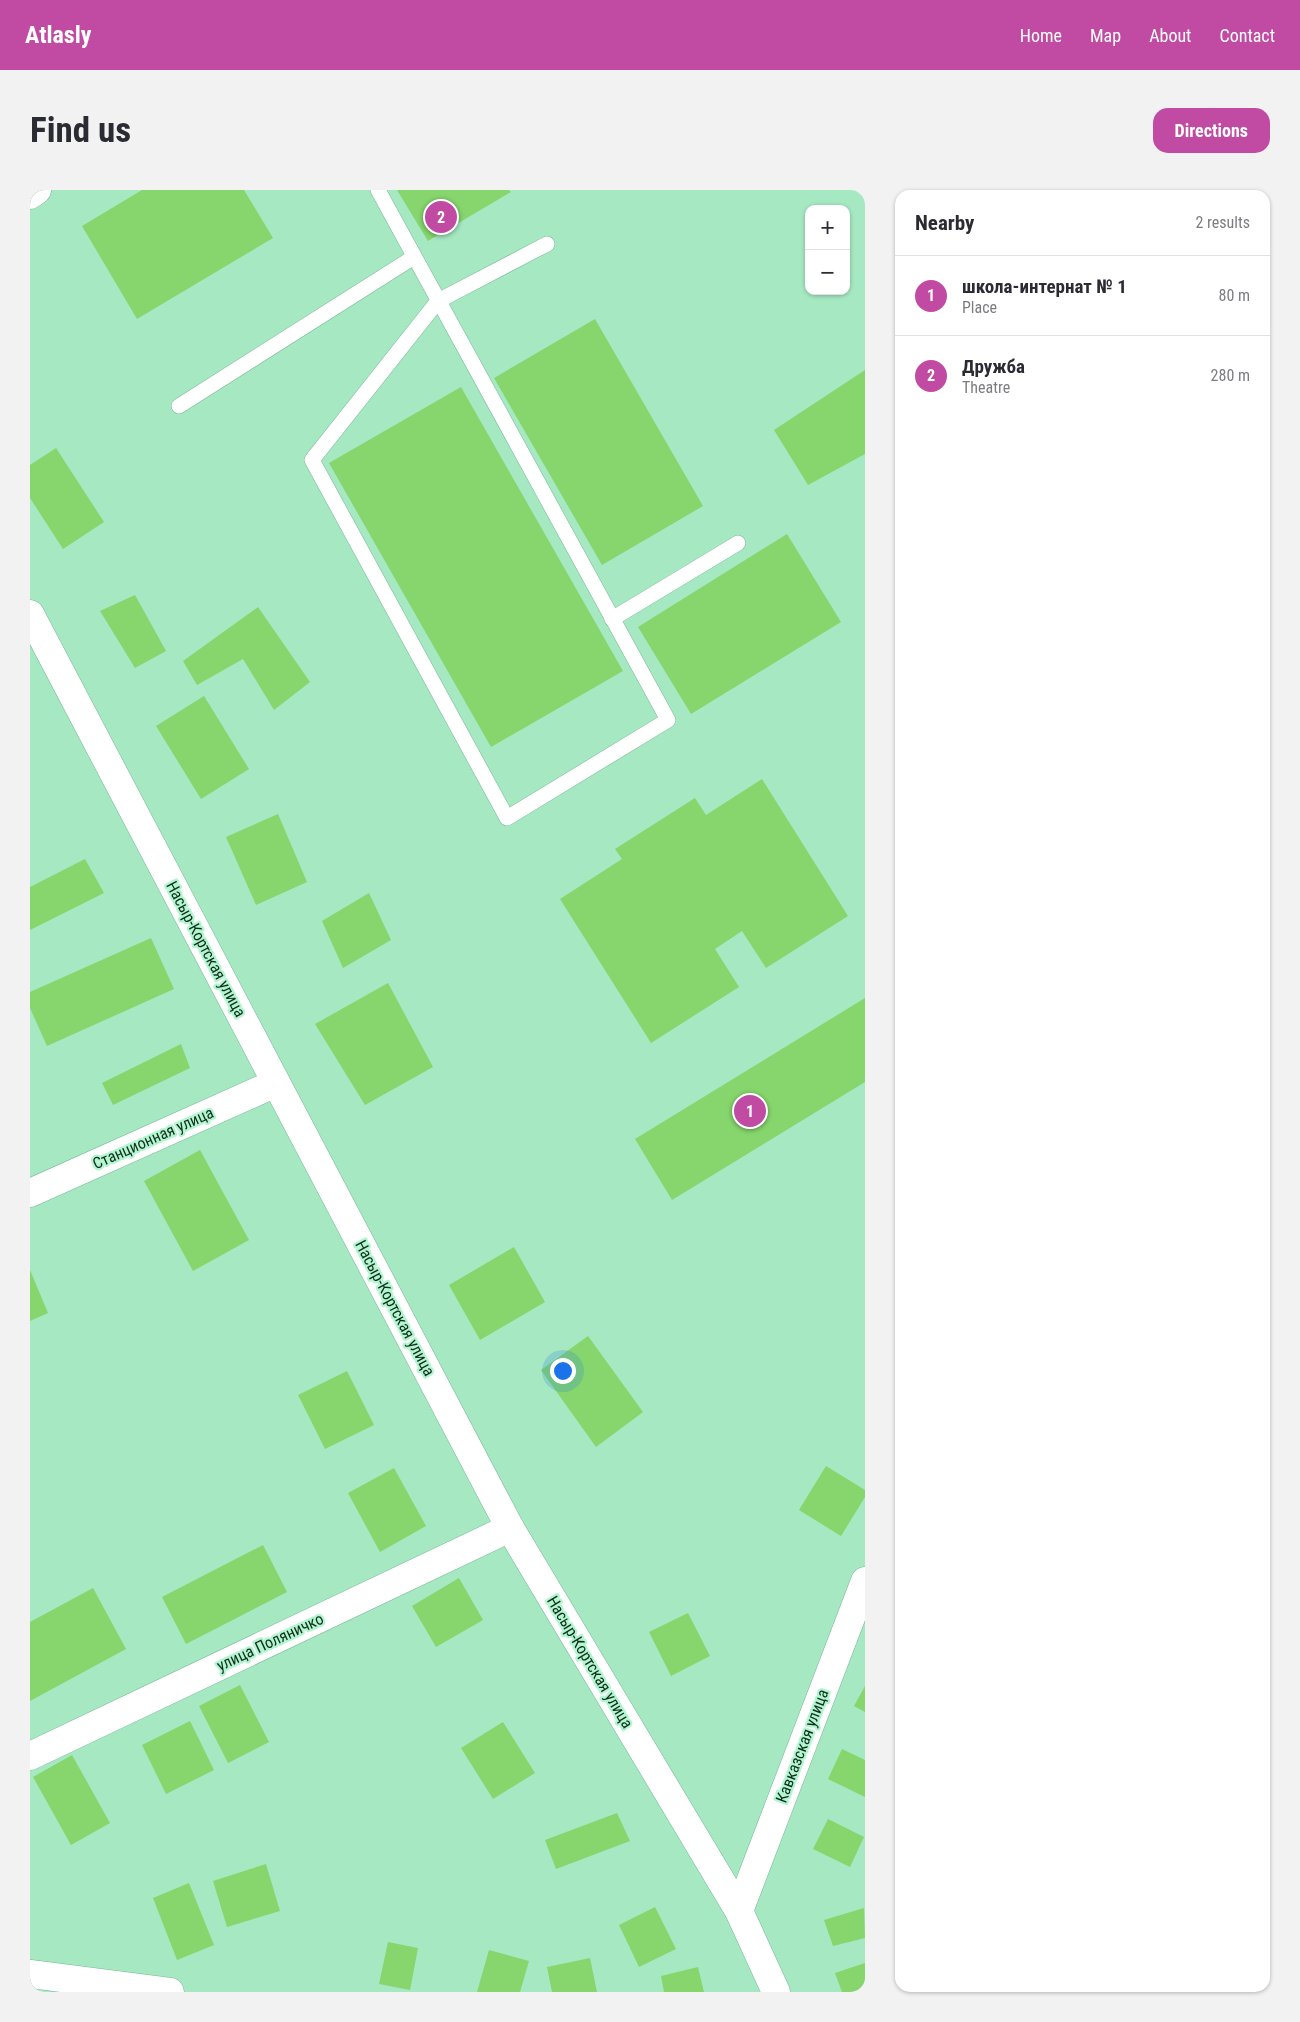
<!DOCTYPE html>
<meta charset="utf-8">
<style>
:root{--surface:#fff;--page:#f2f2f3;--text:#2b2b33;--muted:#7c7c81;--line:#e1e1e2;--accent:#c14ba3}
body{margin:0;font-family:"Roboto Condensed",sans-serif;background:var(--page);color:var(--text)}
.controls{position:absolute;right:15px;top:15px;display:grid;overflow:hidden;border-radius:10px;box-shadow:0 1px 4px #0004}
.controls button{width:45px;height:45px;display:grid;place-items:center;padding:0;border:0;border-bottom:1px solid var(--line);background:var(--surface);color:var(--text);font:25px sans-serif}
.you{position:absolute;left:532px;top:1180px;width:18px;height:18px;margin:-12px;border:4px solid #fff;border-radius:50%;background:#1a73e8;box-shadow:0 0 0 8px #1a73e833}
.badge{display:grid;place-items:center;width:32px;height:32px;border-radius:50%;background:var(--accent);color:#fff;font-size:16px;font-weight:700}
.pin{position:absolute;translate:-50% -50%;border:2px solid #fff;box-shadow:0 1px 5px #0006}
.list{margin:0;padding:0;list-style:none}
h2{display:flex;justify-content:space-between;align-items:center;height:65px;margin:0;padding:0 20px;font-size:21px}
h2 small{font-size:16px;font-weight:400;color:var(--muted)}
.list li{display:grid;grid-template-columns:32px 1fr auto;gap:15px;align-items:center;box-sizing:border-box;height:80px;padding:0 20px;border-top:1px solid var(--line)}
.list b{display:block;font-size:19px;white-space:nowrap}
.list p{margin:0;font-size:16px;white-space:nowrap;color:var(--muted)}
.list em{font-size:16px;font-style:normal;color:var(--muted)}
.map{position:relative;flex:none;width:835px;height:1802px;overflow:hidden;border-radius:15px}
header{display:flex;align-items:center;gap:30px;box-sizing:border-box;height:70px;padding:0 25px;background:var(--accent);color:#fff}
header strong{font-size:24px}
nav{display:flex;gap:28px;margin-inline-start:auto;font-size:18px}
.intro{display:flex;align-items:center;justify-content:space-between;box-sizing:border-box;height:120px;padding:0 30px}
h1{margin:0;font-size:35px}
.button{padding:12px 22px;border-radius:15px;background:var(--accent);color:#fff;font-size:18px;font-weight:700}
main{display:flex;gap:30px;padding:0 30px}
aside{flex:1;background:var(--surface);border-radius:15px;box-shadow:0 1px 4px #0004}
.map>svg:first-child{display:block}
.building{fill:#86d66d}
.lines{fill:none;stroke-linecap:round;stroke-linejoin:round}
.lane-casing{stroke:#77b994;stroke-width:16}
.street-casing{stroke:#77b994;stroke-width:29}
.secondary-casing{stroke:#77b994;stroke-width:29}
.primary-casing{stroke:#77b994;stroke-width:29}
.lane{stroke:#fff;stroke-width:15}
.street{stroke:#fff;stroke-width:28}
.secondary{stroke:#fff;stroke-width:28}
.primary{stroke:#fff;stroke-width:28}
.labels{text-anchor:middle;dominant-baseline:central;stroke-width:4.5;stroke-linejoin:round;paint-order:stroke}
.street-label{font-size:16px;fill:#112d1e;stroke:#b2f6cf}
</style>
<header>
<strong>Atlasly</strong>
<nav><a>Home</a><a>Map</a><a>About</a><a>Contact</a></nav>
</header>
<div class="intro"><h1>Find us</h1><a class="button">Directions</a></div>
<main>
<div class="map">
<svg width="835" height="1802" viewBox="0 0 835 1802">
<rect width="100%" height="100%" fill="#a5e8c2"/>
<g class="building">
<path d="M112,0H214L243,48L107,129L52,36Z"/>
<path d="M367,0H479L481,2L398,51Z"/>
<path d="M565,129L673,316L572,375L464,188Z"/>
<path d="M835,180V264L778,295L744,240Z"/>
<path d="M431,197L593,481L461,557L299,273Z"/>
<path d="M26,258L74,332L33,359L0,308V275Z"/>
<path d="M757,344L811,432L661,524L608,437Z"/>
<path d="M105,405L136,461L105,478L70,421Z"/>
<path d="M228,417L280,492L244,520L213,469L167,495L153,471Z"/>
<path d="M174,506L219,579L171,609L126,536Z"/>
<path d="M732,589L818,726L736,778L712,741L685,759L709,797L621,853L530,709L592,669L585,659L665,608L676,625Z"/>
<path d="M248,624L277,692L226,715L196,647Z"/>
<path d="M55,669L74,703L0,740V697Z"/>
<path d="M339,703L361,750L313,778L292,731Z"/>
<path d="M121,748L144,799L17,856L0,818V802Z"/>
<path d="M358,793L403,877L335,915L285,834Z"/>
<path d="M835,808V892L642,1010L605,949Z"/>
<path d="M151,854L160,878L83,915L72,893Z"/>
<path d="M170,960L219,1050L163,1081L114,991Z"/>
<path d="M484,1057L515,1112L450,1150L419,1095Z"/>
<path d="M0,1080L18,1123L0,1131Z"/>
<path d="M558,1146L613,1222L566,1257L511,1180Z"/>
<path d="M317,1181L344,1235L295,1259L268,1205Z"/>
<path d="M796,1276L835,1300V1307L811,1346L769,1320Z"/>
<path d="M364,1278L396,1336L350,1362L318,1303Z"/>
<path d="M233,1355L257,1402L156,1454L132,1407Z"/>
<path d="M429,1388L453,1430L406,1457L382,1416Z"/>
<path d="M63,1398L96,1459L0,1511V1432Z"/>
<path d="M658,1423L680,1466L641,1486L619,1442Z"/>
<path d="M210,1495L239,1552L198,1573L169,1516Z"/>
<path d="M835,1496V1522L824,1516Z"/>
<path d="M160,1531L184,1580L136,1604L112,1555Z"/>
<path d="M473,1532L505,1583L463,1609L431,1558Z"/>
<path d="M812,1559L835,1570V1607L798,1589Z"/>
<path d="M42,1565L80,1633L41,1655L3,1587Z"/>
<path d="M587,1623L600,1651L526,1679L515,1650Z"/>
<path d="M798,1629L834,1647L820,1677L783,1659Z"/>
<path d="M236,1674L250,1721L197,1737L183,1691Z"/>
<path d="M159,1693L184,1755L147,1770L123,1708Z"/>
<path d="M625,1717L646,1759L609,1777L589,1735Z"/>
<path d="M834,1718L835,1748L803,1756L794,1730Z"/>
<path d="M358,1752L388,1758L380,1800L349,1794Z"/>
<path d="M459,1760L499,1771L490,1802H447Z"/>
<path d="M560,1768L567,1802H522L517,1777Z"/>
<path d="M835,1773V1802H812L805,1783Z"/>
<path d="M668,1777L674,1802H634L631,1786Z"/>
</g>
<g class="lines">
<defs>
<g id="lane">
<path d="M348,0C445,177 541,354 638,530L477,628L282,270L408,111L517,54"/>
<path d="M149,216L384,67"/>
<path d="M582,429L708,353"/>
</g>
<g id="street">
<path d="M0,1003L246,893"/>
<path d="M0,1566L480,1338"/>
<path d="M709,1721L835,1391"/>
<path d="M0,1784L140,1802"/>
</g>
<path id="secondary" d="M0,424L480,1338L709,1721L746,1802"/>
<path id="primary" d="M0,5L7,0"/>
</defs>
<use href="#lane" class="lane-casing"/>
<use href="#street" class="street-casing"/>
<use href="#secondary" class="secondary-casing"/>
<use href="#primary" class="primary-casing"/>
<use href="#lane" class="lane"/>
<use href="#street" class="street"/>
<use href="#secondary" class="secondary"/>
<use href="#primary" class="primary"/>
</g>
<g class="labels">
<g class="street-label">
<text transform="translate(176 759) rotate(62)">Насыр-Кортская улица</text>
<text transform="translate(123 948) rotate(-24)">Станционная улица</text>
<text transform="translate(365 1118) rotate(62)">Насыр-Кортская улица</text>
<text transform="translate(240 1452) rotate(-25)">улица Поляничко</text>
<text transform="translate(560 1472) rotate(59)">Насыр-Кортская улица</text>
<text transform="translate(772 1556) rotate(-69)">Кавказская улица</text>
</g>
</g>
</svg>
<div class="controls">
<button>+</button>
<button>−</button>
</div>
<div class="you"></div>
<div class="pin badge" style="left:720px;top:921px">1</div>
<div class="pin badge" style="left:411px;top:27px">2</div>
</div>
<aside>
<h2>Nearby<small>2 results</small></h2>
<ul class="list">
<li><span class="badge">1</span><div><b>школа-интернат № 1</b><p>Place</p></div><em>80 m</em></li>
<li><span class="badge">2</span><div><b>Дружба</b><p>Theatre</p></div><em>280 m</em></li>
</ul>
</aside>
</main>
